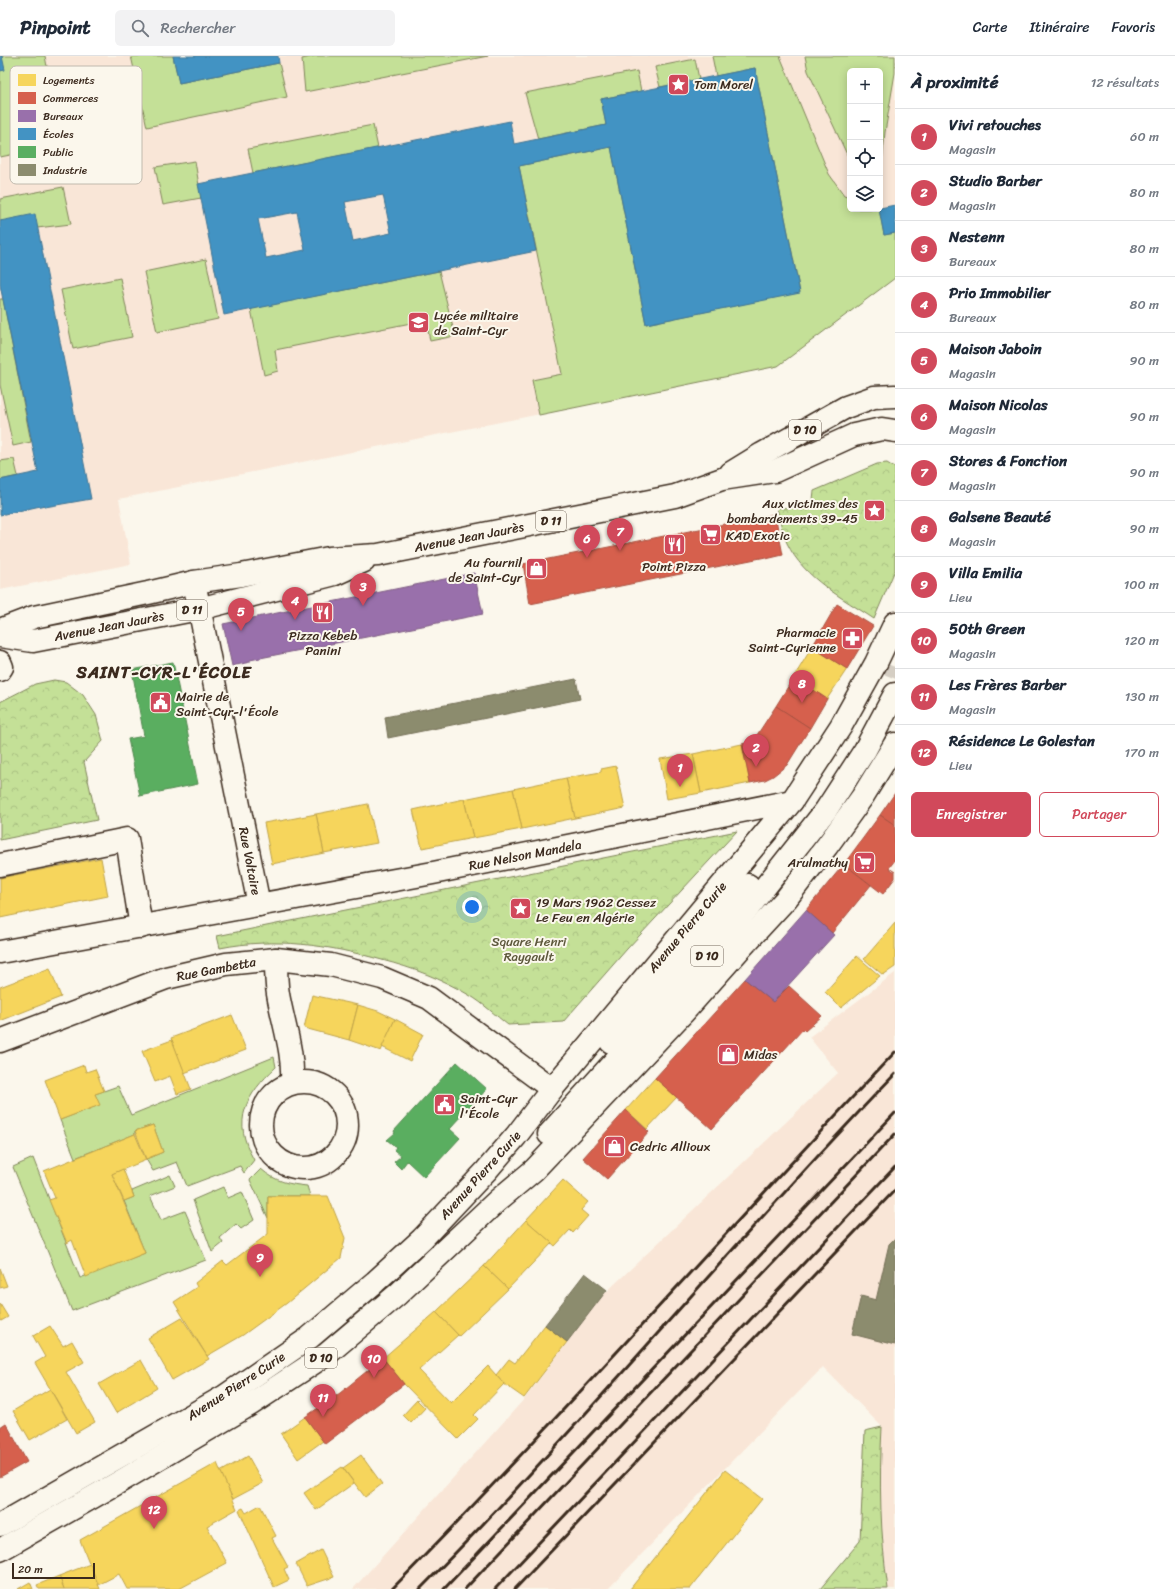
<!DOCTYPE html>
<html lang="fr">
<meta charset="utf-8">
<style>
:root{--surface:#fff;--page:#f2f2f3;--text:#1f2937;--muted:#747a83;--line:#e0e1e3;--accent:#d1495b}
body{margin:0;font-family:Sriracha,sans-serif;background:var(--page);color:var(--text)}
.controls{position:absolute;right:12px;top:12px;display:grid;overflow:hidden;border-radius:6px;box-shadow:0 2px 10px #0003}
.controls button{width:36px;height:36px;display:grid;place-items:center;padding:0;border:0;border-bottom:1px solid var(--line);background:var(--surface);color:var(--text);font:20px sans-serif}
.scale{position:absolute;left:12px;bottom:10px;width:83px;box-sizing:border-box;padding-left:4px;border:2px solid #3b2a1e;border-top:0;font-size:11px;line-height:14px;white-space:nowrap;color:#3b2a1e;-webkit-text-stroke:3px #fbf7ec;paint-order:stroke}
.you{position:absolute;left:472px;top:851px;width:14px;height:14px;margin:-10px;border:3px solid #fff;border-radius:50%;background:#1a73e8;box-shadow:0 0 0 6px #1a73e833}
.badge{display:grid;place-items:center;width:26px;height:26px;border-radius:50%;background:var(--accent);color:#fff;font-size:13px;font-weight:700}
.pin{position:absolute;translate:-50% -33px;filter:drop-shadow(0 1px 2px #0008)}
.pin::after{content:'';position:absolute;top:21px;width:14px;height:12px;background:inherit;clip-path:polygon(0 0,100% 0,50% 100%)}
.list{margin:0;padding:0;list-style:none}
h2{display:flex;justify-content:space-between;align-items:center;height:52px;margin:0;padding:0 16px;font-size:17px}
h2 small{font-size:13px;font-weight:400;color:var(--muted)}
.list li{display:grid;grid-template-columns:26px 1fr auto;gap:12px;align-items:center;box-sizing:border-box;height:56px;padding:0 16px;border-top:1px solid var(--line)}
.list b{display:block;font-size:15px;white-space:nowrap}
.list p{margin:0;font-size:13px;white-space:nowrap;color:var(--muted)}
.list em{font-size:13px;font-style:normal;color:var(--muted)}
.actions{display:flex;gap:8px;padding:12px 16px}
.actions a{flex:1;padding:9px 0;border:1px solid var(--accent);border-radius:6px;text-align:center;font-size:14px;color:var(--accent)}
.actions .main{background:var(--accent);color:#fff}
.icon{flex:none;width:22px;height:22px;fill:none;stroke:currentColor;stroke-width:2;stroke-linecap:round;stroke-linejoin:round}
.map{position:relative;flex:none;width:895px;height:1533px;overflow:hidden}
header{display:flex;align-items:center;gap:24px;box-sizing:border-box;height:56px;padding:0 20px;background:var(--surface);border-bottom:1px solid var(--line)}
header strong{font-size:19px}
nav{display:flex;gap:22px;margin-inline-start:auto;font-size:14px}
.search{width:280px;height:36px;background:var(--page);display:flex;align-items:center;gap:10px;box-sizing:border-box;padding:0 14px;border-radius:6px;color:var(--muted);font-size:15px}
main{display:flex}
aside{flex:1;background:var(--surface)}
.map>svg:first-child{display:block}
.built{fill:#f9e6d7;fill-rule:evenodd}
.green{fill:#c4e097;stroke:#80855a}
.forest{fill:url(#forest-crowns);stroke:#80855a}
.homes{fill:#f6d55c;stroke:#bea249}
.shops{fill:#d6604d;stroke:#a8503f}
.offices{fill:#9970ab;stroke:#7d5b81}
.schools{fill:#4393c3;stroke:#417492;fill-rule:evenodd}
.public{fill:#5aae61;stroke:#51864d}
.industry{fill:#8c8c6e;stroke:#746f56}
.lines{fill:none;stroke-linecap:round;stroke-linejoin:round}
.primary-tunnel{stroke:#d5cec3;stroke-width:22;stroke-dasharray:22 11;stroke-linecap:butt}
.minor-casing{stroke:#3b2a1e;stroke-width:25}
.primary-casing{stroke:#3b2a1e;stroke-width:25}
.minor{stroke:#fbf7ec;stroke-width:22}
.primary{stroke:#fbf7ec;stroke-width:22}
.rail{stroke:#3b2a1e;stroke-width:3}
.labels{text-anchor:middle;dominant-baseline:central;stroke-width:4;stroke-linejoin:round;paint-order:stroke}
.shield{fill:#fbf7ec;stroke:#75685c;stroke-width:1}
.shield-label{font-size:12px;font-weight:bold;fill:#3b2a1e}
.poi-label{font-size:13px;fill:#3b2a1e;stroke:#fbf7ec;text-anchor:start}
.street-label{font-size:13px;fill:#3b2a1e;stroke:#fbf7ec}
.park-label{font-size:13px;fill:#5d583c;stroke:#fbf7ec}
.district-label{font-size:17px;font-weight:bold;letter-spacing:1px;fill:#3b2a1e;stroke:#fbf7ec}
.key{fill:#fbf7ec;stroke:#c1baae;stroke-width:1}
.key-label{font-size:11px;fill:#3b2a1e}
</style>
<header>
<strong>Pinpoint</strong>
<div class="search"><svg class="icon" aria-label="search" viewBox="0 0 24 24"><circle cx="10" cy="10" r="6"/><path d="M15 15l6 6"/></svg>Rechercher</div>
<nav><a>Carte</a><a>Itinéraire</a><a>Favoris</a></nav>
</header>
<main>
<div class="map">
<svg width="895" height="1533" viewBox="0 0 895 1533">
<defs>
<pattern id="forest-crowns" width="20" height="18" patternUnits="userSpaceOnUse"><rect width="20" height="18" fill="#c4e097"/><path d="M2 6a3 3 0 1 1 6 0M12 15a3 3 0 1 1 6 0" fill="none" stroke="#a9c082"/></pattern>
</defs>
<rect width="100%" height="100%" fill="#fbf7ec"/>
<filter id="ink" filterUnits="userSpaceOnUse"><feTurbulence type="fractalNoise" baseFrequency=".025" numOctaves="2"/><feDisplacementMap in="SourceGraphic" scale="8" xChannelSelector="R" yChannelSelector="G"/><feConvolveMatrix kernelMatrix="1 2 1 2 8 2 1 2 1" color-interpolation-filters="sRGB"/></filter>
<g filter="url(#ink)">
<g class="built">
<path d="M0,0H895V222L778,310L119,443L131,508L0,534ZM850,15H880V153H850Z"/>
<path d="M895,917V1533H888L881,1478L879,1429L882,1371L823,1311L608,1533H353L526,1341L602,1240L838,1017L809,981Z"/>
</g>
<g class="green">
<path d="M2,0H45L62,89L0,101V15Z"/>
<path d="M131,0H173L179,27L279,7L287,41L147,71Z"/>
<path d="M315,0H488L305,36L302,3Z"/>
<path d="M712,0H780L829,118L844,139L850,141V153H879L884,179L895,177V222L778,310L539,359L532,324L562,318L519,110L611,91L646,268L800,236L755,12L716,20Z"/>
<path d="M805,0H895V17L885,76L882,107L880,108V15H850V105L808,15Z"/>
<path d="M695,3L699,23L660,31L655,11Z"/>
<path d="M637,15L641,35L601,43L606,69L538,83L525,37Z"/>
<path d="M373,69L378,92L253,117L248,93Z"/>
<path d="M195,105L201,142L163,149L155,111Z"/>
<path d="M63,131L71,168L37,172L0,165V143Z"/>
<path d="M206,203L218,263L157,276L144,216Z"/>
<path d="M439,215L455,280L430,285L426,264L275,294L278,315L264,319L251,253Z"/>
<path d="M120,222L132,281L73,293L61,234Z"/>
<path d="M0,243H3L31,386L13,390L0,329Z"/>
<path d="M14,403L18,420L0,424V405Z"/>
<path d="M274,1001L276,1011C246,1039 231,1064 254,1104L244,1117L240,1110L187,1130L177,1106L153,1115L146,1103L163,1096L153,1069L135,1075V1078L75,1102L60,1064L99,1049L95,1038L118,1030L131,1059Z"/>
<path d="M33,1102L80,1222L145,1197L124,1145L134,1141L132,1135L170,1119L175,1130L150,1140L161,1164L185,1155L206,1204L72,1255L13,1111Z"/>
<path d="M261,1113C276,1126 289,1128 307,1130L310,1140H268V1162L250,1124Z"/>
<path d="M223,1131L228,1142L242,1136L254,1164L241,1173L236,1168L220,1182L223,1187L212,1196L193,1144Z"/>
</g>
<g class="forest">
<path d="M887,407L895,412V514L874,563C843,542 804,523 787,487C782,477 780,463 777,452L812,451L814,435L877,408Z"/>
<path d="M54,624L66,626L83,639L96,659L103,685L84,706L97,764L0,784V646L35,628Z"/>
<path d="M737,775L627,893L563,966L508,969C495,959 483,947 469,939C442,923 413,912 382,904C329,889 275,881 220,892L217,880Z"/>
<path d="M882,1371C879,1426 880,1478 888,1533H820L860,1485L865,1375Z"/>
</g>
<g class="homes">
<path d="M812,591L847,613L827,643L794,621Z"/>
<path d="M742,688L750,727L701,737L693,698Z"/>
<path d="M693,698L701,737L667,743L660,703Z"/>
<path d="M616,710L625,752L575,762L566,722L601,716V713Z"/>
<path d="M566,722L575,762L522,773L513,733Z"/>
<path d="M513,733L522,773L473,782L464,743Z"/>
<path d="M464,743L473,782L422,792L413,754Z"/>
<path d="M368,748L377,787L324,797L316,758Z"/>
<path d="M316,758L324,797L272,808L264,767L280,764V765Z"/>
<path d="M101,802L108,840L0,862V822Z"/>
<path d="M895,867V911L883,919L864,903Z"/>
<path d="M857,900L880,920L841,952L825,936Z"/>
<path d="M50,912L61,941L0,965V931Z"/>
<path d="M312,939L358,949L349,984L304,972Z"/>
<path d="M358,949L378,955L395,963L381,995L349,984Z"/>
<path d="M232,959L246,994L184,1017L171,982Z"/>
<path d="M395,963L423,978L410,1005L382,991Z"/>
<path d="M172,984L191,1033L177,1038L170,1020L155,1026L142,995Z"/>
<path d="M84,1009L86,1016L95,1013L104,1035L95,1038L100,1049L60,1064L45,1024Z"/>
<path d="M655,1022L677,1041L647,1073L626,1054Z"/>
<path d="M153,1069L163,1096L146,1103L135,1075Z"/>
<path d="M135,1078L146,1104L112,1118L145,1197L86,1221L72,1184L67,1187L49,1144L55,1142L44,1115Z"/>
<path d="M123,1113L134,1141L124,1145L112,1118Z"/>
<path d="M563,1124L588,1146L581,1154L588,1160L573,1177L570,1174L555,1190L526,1164Z"/>
<path d="M268,1140H328L345,1182L341,1202L287,1247L243,1279L207,1300L174,1246L197,1231L195,1227L223,1205L227,1209L268,1178Z"/>
<path d="M526,1164L552,1187L508,1233L484,1210Z"/>
<path d="M484,1210L508,1233L459,1280L436,1256Z"/>
<path d="M0,1212L7,1230L0,1232Z"/>
<path d="M0,1248L8,1261L1,1265L0,1262Z"/>
<path d="M436,1256L458,1279L419,1314L451,1347L488,1310L504,1328L474,1359L478,1363L458,1383L404,1328L383,1302Z"/>
<path d="M182,1262L209,1303L172,1324L148,1282Z"/>
<path d="M545,1269L567,1286L524,1342L504,1328L496,1319L509,1303L515,1307Z"/>
<path d="M50,1270L63,1290L72,1285L84,1306L66,1316L95,1366L76,1377L35,1307L45,1301L33,1280Z"/>
<path d="M141,1304L157,1332L116,1357L99,1328Z"/>
<path d="M50,1333L67,1363L30,1384L13,1355Z"/>
<path d="M417,1344L425,1352L411,1367L403,1359Z"/>
<path d="M305,1361L323,1385L298,1403L281,1378Z"/>
<path d="M361,1399L382,1428L365,1441L343,1412Z"/>
<path d="M248,1400L263,1427L233,1443L220,1416Z"/>
<path d="M217,1407L237,1453L207,1470L227,1507L179,1533H127L119,1518L98,1529L80,1484Z"/>
<path d="M342,1411L354,1427L316,1454L304,1437Z"/>
<path d="M725,1414L762,1443L690,1533H630Z"/>
<path d="M260,1449L276,1480L272,1482L288,1511L284,1513L289,1524L274,1531L239,1454L243,1452L246,1457Z"/>
<path d="M321,1494L334,1521L307,1530L296,1508Z"/>
<path d="M90,1508L100,1533H64L59,1520Z"/>
<path d="M59,1520L64,1533H39L37,1529Z"/>
<path d="M30,1526L33,1533H18Z"/>
</g>
<g class="shops">
<path d="M775,458L783,499L766,503V501L530,548L523,508Z"/>
<path d="M837,548L873,570L847,613L812,591Z"/>
<path d="M794,621L827,643L810,672L776,650Z"/>
<path d="M776,650L810,672L787,709L773,720L765,724L750,727L742,688L753,685Z"/>
<path d="M895,737V769L880,759Z"/>
<path d="M880,759L895,769V804L889,812L895,816V822L883,838L844,808Z"/>
<path d="M844,808L871,829L832,877L806,854Z"/>
<path d="M745,923L773,946L789,930L822,960L805,975L803,973L712,1073L655,1022Z"/>
<path d="M626,1054L649,1076L607,1123L583,1102Z"/>
<path d="M383,1302L404,1328L325,1388L305,1361L340,1337Z"/>
<path d="M6,1367L27,1406L0,1421V1371Z"/>
</g>
<g class="offices">
<path d="M474,517L483,558L250,604V606L232,610L223,568Z"/>
<path d="M806,854L834,879L773,946L745,923Z"/>
</g>
<g class="schools">
<path d="M0,0H2L5,14L0,15Z"/>
<path d="M173,0H278L279,7L179,27Z"/>
<path d="M755,12L800,237L646,268L611,91L519,110L536,195L224,259L198,128L510,65L514,88L606,69L601,43ZM383,139L391,177L353,185L345,146ZM297,156L305,194L266,202L258,163Z"/>
<path d="M895,149V177L884,179L879,153L880,152Z"/>
<path d="M35,158L91,443L45,451V449L0,459V424L38,416L0,229V165Z"/>
</g>
<g class="public">
<path d="M173,606L198,728L140,740L128,683L144,680L132,614Z"/>
<path d="M457,1006L487,1033L450,1073L460,1082L424,1121L407,1105L401,1113L394,1106L401,1100L394,1094L396,1091L387,1084L395,1077L394,1075Z"/>
</g>
<g class="industry">
<path d="M576,623L580,643L388,682L385,661Z"/>
<path d="M895,1182V1289L852,1278L861,1240L876,1244L889,1188Z"/>
<path d="M585,1217L607,1234L567,1286L545,1269Z"/>
</g>
<g class="lines">
<path class="primary-tunnel" d="M891,621L895,611"/>
<defs>
<g id="minor">
<path d="M194,526L259,849"/>
<path d="M0,606L2,611L0,614"/>
<path d="M0,809L127,783L141,871"/>
<path d="M0,896L433,817L792,745"/>
<path d="M276,903C276,915 276,926 278,938C283,967 294,997 292,1027"/>
<path d="M0,985L166,922L226,908L276,903L331,909L382,922L429,942L552,1033"/>
<circle cx="304" cy="1069" r="43"/>
</g>
<g id="primary">
<path d="M731,417L762,398L846,351L874,341L895,340"/>
<path d="M0,574L34,561L148,537L194,526L241,519L329,502L378,499L675,440L722,423L775,415L854,379L882,373L895,375"/>
<path d="M0,580L33,585L199,553L335,518L364,505"/>
<path d="M611,986L748,829"/>
<path d="M549,1078L668,946L750,850L826,754L865,694L895,638"/>
<path d="M0,1469L225,1340L309,1282L375,1226L422,1183L486,1115L516,1080L552,1033L792,745L841,670L876,607L895,567"/>
<path d="M0,1494L121,1425L251,1348L327,1298L398,1238L497,1145L534,1114L683,957L740,893L786,843L827,790L863,740L895,688"/>
</g>
</defs>
<use href="#minor" class="minor-casing"/>
<use href="#primary" class="primary-casing"/>
<use href="#minor" class="minor"/>
<use href="#primary" class="primary"/>
<g class="rail">
<path d="M392,1533C564,1358 727,1174 895,996"/>
<path d="M420,1533C585,1367 733,1186 895,1018"/>
<path d="M444,1533L895,1057"/>
<path d="M465,1533L895,1078"/>
<path d="M495,1533L895,1111"/>
<path d="M515,1533L895,1134"/>
</g>
</g>
</g>
<defs>
<symbol id="sight-square" viewBox="-11 -11 22 22"><rect x="-9" y="-9" width="18" height="18" rx="4" fill="#d1495b" stroke="#fbf7ec"/><path d="M0-6L1.8-2.2L6-1.7L2.9 1.2L3.7 5.4L0 3.3L-3.7 5.4L-2.9 1.2L-6-1.7L-1.8-2.2Z" fill="#fff"/></symbol>
<symbol id="school-square" viewBox="-11 -11 22 22"><rect x="-9" y="-9" width="18" height="18" rx="4" fill="#d1495b" stroke="#fbf7ec"/><path d="M0-5L7-2L0 1L-7-2ZM-4 1L0 2.5L4 1V4Q0 6-4 4Z" fill="#fff"/></symbol>
<symbol id="supermarket-square" viewBox="-11 -11 22 22"><rect x="-9" y="-9" width="18" height="18" rx="4" fill="#d1495b" stroke="#fbf7ec"/><path d="M-6-5.5h2.5l.6 2H6L4.5 2H-2.5L-4.4-4H-6ZM-1.5 3.2a1.3 1.3 0 1 0 .1 0ZM3 3.2a1.3 1.3 0 1 0 .1 0Z" fill="#fff"/></symbol>
<symbol id="restaurant-square" viewBox="-11 -11 22 22"><rect x="-9" y="-9" width="18" height="18" rx="4" fill="#d1495b" stroke="#fbf7ec"/><path d="M-5-6h1v4h1v-4h1v4h1v-4h1v5L-1.5 .5V6h-2V.5L-5-1ZM5-6V6H3V1.5H1.5Q1.5-4 5-6Z" fill="#fff"/></symbol>
<symbol id="shop-square" viewBox="-11 -11 22 22"><rect x="-9" y="-9" width="18" height="18" rx="4" fill="#d1495b" stroke="#fbf7ec"/><path d="M-5-2.5h2.3a2.7 3.5 0 0 1 5.4 0H5L5.5 6h-11ZM-1.5-2.5h3a1.5 2.3 0 0 0-3 0Z" fill="#fff"/></symbol>
<symbol id="pharmacy-square" viewBox="-11 -11 22 22"><rect x="-9" y="-9" width="18" height="18" rx="4" fill="#d1495b" stroke="#fbf7ec"/><path d="M-2-6h4v4h4v4h-4v4h-4v-4h-4v-4h4Z" fill="#fff"/></symbol>
<symbol id="civic-square" viewBox="-11 -11 22 22"><rect x="-9" y="-9" width="18" height="18" rx="4" fill="#d1495b" stroke="#fbf7ec"/><path d="M-.6-6.5H3V-4.5H.6V-3L4-1V1h2V6H-6V1h2V-1L-.6-3ZM-1.2 2.5V6h2.4V2.5Z" fill="#fff"/></symbol>
</defs>
<g fill-rule="evenodd">
<use href="#sight-square" x="666" y="16" width="25" height="25"/>
<use href="#school-square" x="406" y="254" width="25" height="25"/>
<use href="#sight-square" x="862" y="442" width="25" height="25"/>
<use href="#supermarket-square" x="698" y="466" width="25" height="25"/>
<use href="#restaurant-square" x="662" y="476" width="25" height="25"/>
<use href="#shop-square" x="524" y="500" width="25" height="25"/>
<use href="#restaurant-square" x="310" y="544" width="25" height="25"/>
<use href="#pharmacy-square" x="840" y="570" width="25" height="25"/>
<use href="#civic-square" x="148" y="634" width="25" height="25"/>
<use href="#supermarket-square" x="852" y="794" width="25" height="25"/>
<use href="#sight-square" x="508" y="840" width="25" height="25"/>
<use href="#shop-square" x="716" y="986" width="25" height="25"/>
<use href="#civic-square" x="432" y="1036" width="25" height="25"/>
<use href="#shop-square" x="602" y="1078" width="25" height="25"/>
</g>
<g class="labels">
<g class="shield">
<rect x="789" y="364" width="32" height="20" rx="3"/>
<rect x="536" y="455" width="30" height="20" rx="3"/>
<rect x="177" y="544" width="30" height="20" rx="3"/>
<rect x="691" y="890" width="32" height="20" rx="3"/>
<rect x="305" y="1292" width="32" height="20" rx="3"/>
</g>
<g class="shield-label">
<text x="805" y="374">D 10</text>
<text x="551" y="465">D 11</text>
<text x="192" y="554">D 11</text>
<text x="707" y="900">D 10</text>
<text x="321" y="1302">D 10</text>
</g>
<g class="poi-label">
<text x="694" y="28">Tom Morel</text>
<text x="434" y="259">Lycée militaire<tspan x="434" dy="15">de Saint-Cyr</tspan></text>
<text x="858" y="447" text-anchor="end">Aux victimes des<tspan x="858" dy="15">bombardements 39-45</tspan></text>
<text x="726" y="479">KAD Exotic</text>
<text x="522" y="506" text-anchor="end">Au fournil<tspan x="522" dy="15">de Saint-Cyr</tspan></text>
<text x="674" y="510" text-anchor="middle">Point Pizza</text>
<text x="836" y="576" text-anchor="end">Pharmacie<tspan x="836" dy="15">Saint-Cyrienne</tspan></text>
<text x="323" y="579" text-anchor="middle">Pizza Kebeb<tspan x="323" dy="15">Panini</tspan></text>
<text x="176" y="640">Mairie de<tspan x="176" dy="15">Saint-Cyr-l'École</tspan></text>
<text x="848" y="806" text-anchor="end">Arulmathy</text>
<text x="536" y="846">19 Mars 1962 Cessez<tspan x="536" dy="15">Le Feu en Algérie</tspan></text>
<text x="744" y="998">Midas</text>
<text x="460" y="1042">Saint-Cyr<tspan x="460" dy="15">l'École</tspan></text>
<text x="630" y="1090">Cedric Allioux</text>
</g>
<g class="street-label">
<text transform="translate(469 481) rotate(-11)">Avenue Jean Jaurès</text>
<text transform="translate(109 570) rotate(-11)">Avenue Jean Jaurès</text>
<text transform="translate(525 799) rotate(-11)">Rue Nelson Mandela</text>
<text transform="translate(250 805) rotate(79)">Rue Voltaire</text>
<text transform="translate(687 871) rotate(-50)">Avenue Pierre Curie</text>
<text transform="translate(216 913) rotate(-11)">Rue Gambetta</text>
<text transform="translate(480 1119) rotate(-48)">Avenue Pierre Curie</text>
<text transform="translate(236 1330) rotate(-33)">Avenue Pierre Curie</text>
</g>
<g class="park-label">
<text x="529" y="885">Square Henri<tspan x="529" dy="15">Raygault</tspan></text>
</g>
<g class="district-label">
<text x="164" y="616">SAINT-CYR-L'ÉCOLE</text>
</g>
</g>
<rect x="10" y="10" width="132" height="118" rx="6" class="key"/>
<rect x="18" y="18" width="18" height="12" fill="#f6d55c"/>
<rect x="18" y="36" width="18" height="12" fill="#d6604d"/>
<rect x="18" y="54" width="18" height="12" fill="#9970ab"/>
<rect x="18" y="72" width="18" height="12" fill="#4393c3"/>
<rect x="18" y="90" width="18" height="12" fill="#5aae61"/>
<rect x="18" y="108" width="18" height="12" fill="#8c8c6e"/>
<g class="key-label">
<text x="43" y="28">Logements</text>
<text x="43" y="46">Commerces</text>
<text x="43" y="64">Bureaux</text>
<text x="43" y="82">Écoles</text>
<text x="43" y="100">Public</text>
<text x="43" y="118">Industrie</text>
</g>
</svg>
<div class="controls">
<button>+</button>
<button>−</button>
<button><svg class="icon" aria-label="locate" viewBox="0 0 24 24"><circle cx="12" cy="12" r="6"/><path d="M12 2v4M12 18v4M2 12h4M18 12h4"/></svg></button>
<button><svg class="icon" aria-label="layers" viewBox="0 0 24 24"><path d="M12 4l9 5-9 5-9-5zM3 14l9 5 9-5"/></svg></button>
</div>
<div class="scale">20 m</div>
<div class="you"></div>
<div class="pin badge" style="left:680px;top:731px">1</div>
<div class="pin badge" style="left:756px;top:711px">2</div>
<div class="pin badge" style="left:363px;top:550px">3</div>
<div class="pin badge" style="left:295px;top:564px">4</div>
<div class="pin badge" style="left:241px;top:575px">5</div>
<div class="pin badge" style="left:587px;top:502px">6</div>
<div class="pin badge" style="left:620px;top:495px">7</div>
<div class="pin badge" style="left:802px;top:647px">8</div>
<div class="pin badge" style="left:260px;top:1221px">9</div>
<div class="pin badge" style="left:374px;top:1322px">10</div>
<div class="pin badge" style="left:323px;top:1361px">11</div>
<div class="pin badge" style="left:154px;top:1473px">12</div>
</div>
<aside>
<h2>À proximité<small>12 résultats</small></h2>
<ul class="list">
<li><span class="badge">1</span><div><b>Vivi retouches</b><p>Magasin</p></div><em>60 m</em></li>
<li><span class="badge">2</span><div><b>Studio Barber</b><p>Magasin</p></div><em>80 m</em></li>
<li><span class="badge">3</span><div><b>Nestenn</b><p>Bureaux</p></div><em>80 m</em></li>
<li><span class="badge">4</span><div><b>Prio Immobilier</b><p>Bureaux</p></div><em>80 m</em></li>
<li><span class="badge">5</span><div><b>Maison Jaboin</b><p>Magasin</p></div><em>90 m</em></li>
<li><span class="badge">6</span><div><b>Maison Nicolas</b><p>Magasin</p></div><em>90 m</em></li>
<li><span class="badge">7</span><div><b>Stores &amp; Fonction</b><p>Magasin</p></div><em>90 m</em></li>
<li><span class="badge">8</span><div><b>Galsene Beauté</b><p>Magasin</p></div><em>90 m</em></li>
<li><span class="badge">9</span><div><b>Villa Emilia</b><p>Lieu</p></div><em>100 m</em></li>
<li><span class="badge">10</span><div><b>50th Green</b><p>Magasin</p></div><em>120 m</em></li>
<li><span class="badge">11</span><div><b>Les Frères Barber</b><p>Magasin</p></div><em>130 m</em></li>
<li><span class="badge">12</span><div><b>Résidence Le Golestan</b><p>Lieu</p></div><em>170 m</em></li>
</ul>
<div class="actions"><a class="main">Enregistrer</a><a>Partager</a></div>
</aside>
</main>
